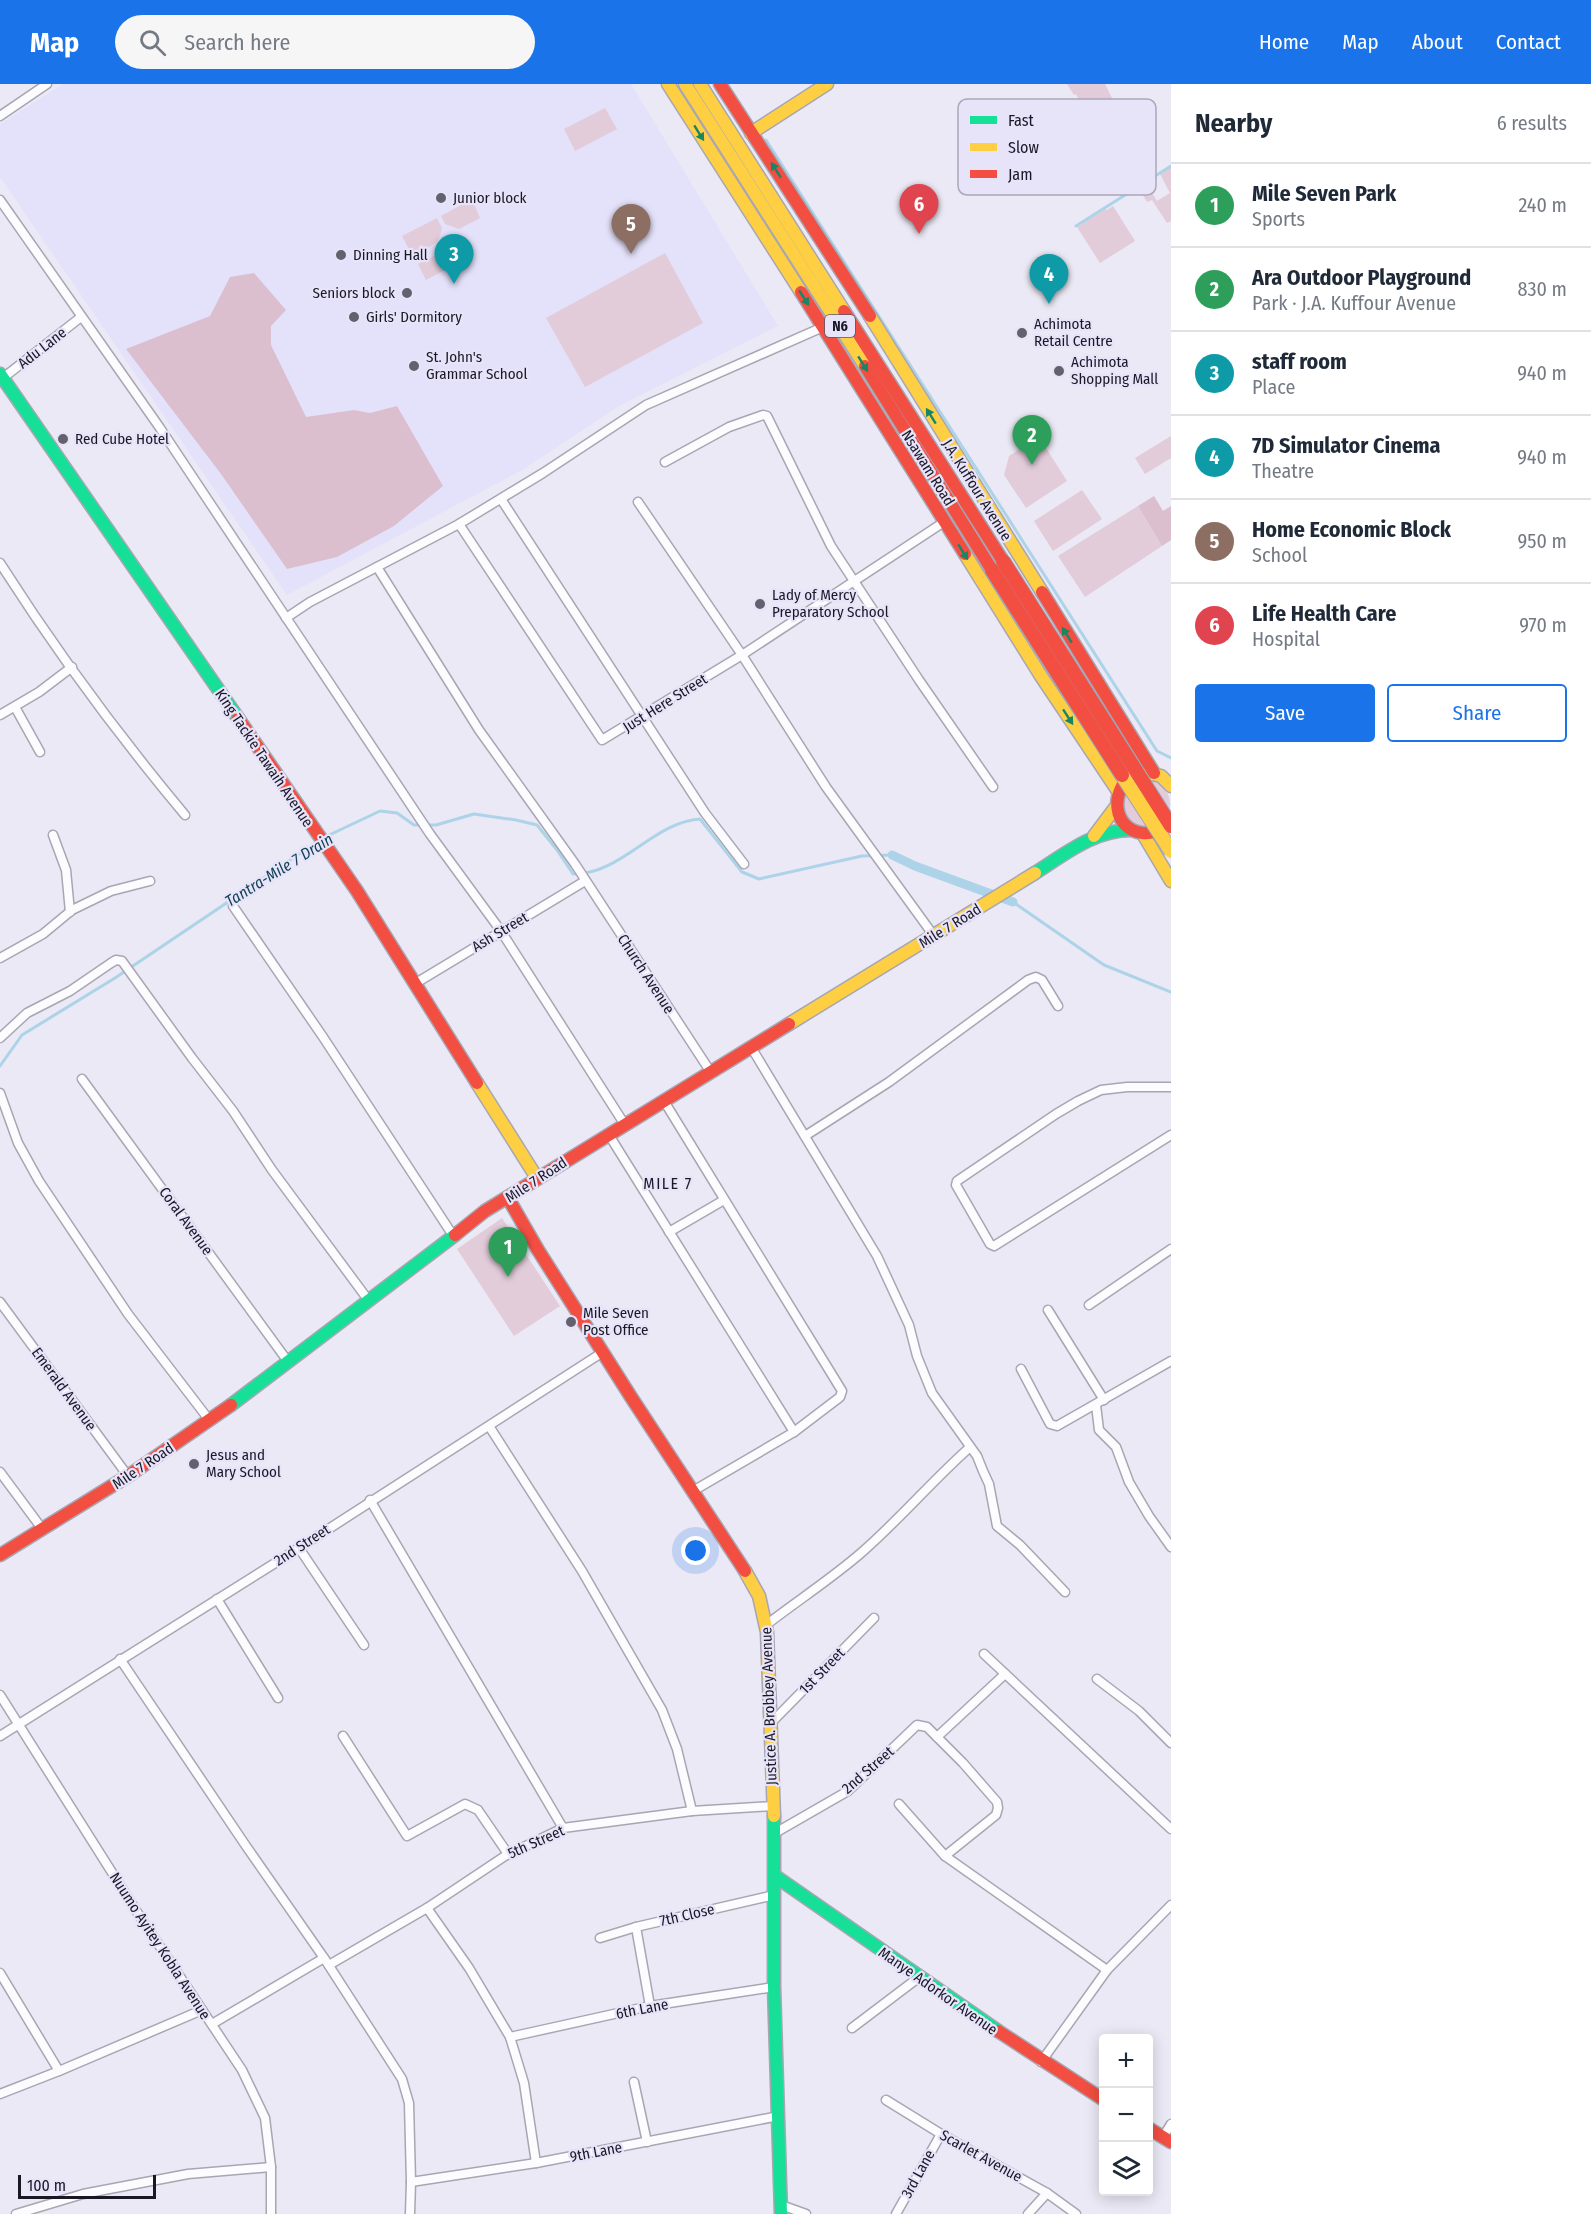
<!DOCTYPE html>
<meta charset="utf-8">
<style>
:root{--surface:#fff;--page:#f6f6f7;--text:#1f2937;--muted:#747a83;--line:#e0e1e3;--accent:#1a73e8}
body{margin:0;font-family:"Fira Sans Condensed",sans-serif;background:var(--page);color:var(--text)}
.controls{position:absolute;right:18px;bottom:18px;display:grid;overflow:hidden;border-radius:6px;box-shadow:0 3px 15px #0003}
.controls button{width:54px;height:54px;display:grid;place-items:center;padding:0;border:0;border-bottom:2px solid var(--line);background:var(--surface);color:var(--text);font:30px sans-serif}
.scale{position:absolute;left:18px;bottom:15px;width:138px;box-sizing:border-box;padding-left:6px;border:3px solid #1a1825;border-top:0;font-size:16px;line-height:21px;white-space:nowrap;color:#1a1825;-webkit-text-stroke:4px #e7e4fa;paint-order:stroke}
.you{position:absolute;left:696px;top:1467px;width:21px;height:21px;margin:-15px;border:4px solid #fff;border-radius:50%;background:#1a73e8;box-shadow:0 0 0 9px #1a73e833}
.badge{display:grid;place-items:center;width:39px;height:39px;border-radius:50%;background:var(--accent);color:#fff;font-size:20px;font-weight:700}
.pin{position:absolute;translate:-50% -50px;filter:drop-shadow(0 2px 3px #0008)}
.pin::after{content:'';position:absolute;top:32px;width:21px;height:18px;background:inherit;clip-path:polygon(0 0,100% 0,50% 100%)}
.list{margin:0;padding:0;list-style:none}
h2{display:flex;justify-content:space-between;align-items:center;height:78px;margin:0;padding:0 24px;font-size:26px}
h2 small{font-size:20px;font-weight:400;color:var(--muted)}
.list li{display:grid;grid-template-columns:39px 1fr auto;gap:18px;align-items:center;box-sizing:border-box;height:84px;padding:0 24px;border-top:2px solid var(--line)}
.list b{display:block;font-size:22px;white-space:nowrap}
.list p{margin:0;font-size:20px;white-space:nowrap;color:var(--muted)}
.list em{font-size:20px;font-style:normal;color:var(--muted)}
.actions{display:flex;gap:12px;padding:18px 24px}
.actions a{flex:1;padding:14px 0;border:2px solid var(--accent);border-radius:6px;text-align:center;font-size:21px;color:var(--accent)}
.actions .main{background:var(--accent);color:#fff}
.icon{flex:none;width:33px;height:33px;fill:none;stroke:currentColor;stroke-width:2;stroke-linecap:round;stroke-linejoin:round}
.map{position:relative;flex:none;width:1171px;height:2130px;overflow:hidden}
header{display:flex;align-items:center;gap:36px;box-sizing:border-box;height:84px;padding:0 30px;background:var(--accent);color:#fff}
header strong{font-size:28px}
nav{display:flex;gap:33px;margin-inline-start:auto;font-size:21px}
.search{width:420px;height:54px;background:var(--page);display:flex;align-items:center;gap:15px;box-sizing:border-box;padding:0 21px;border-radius:33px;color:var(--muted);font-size:22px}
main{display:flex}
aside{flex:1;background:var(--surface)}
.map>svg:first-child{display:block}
.built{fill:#e4e1fa}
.green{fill:#e3ccda}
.forest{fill:#dcbfce}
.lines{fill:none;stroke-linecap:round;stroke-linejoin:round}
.stream{stroke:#add3e9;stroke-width:3}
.canal{stroke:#add3e9;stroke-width:9}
.street-casing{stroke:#a7a6b2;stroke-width:11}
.fast-casing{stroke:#a7a6b2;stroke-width:15}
.slow-casing{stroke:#a7a6b2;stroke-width:15}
.jam-casing{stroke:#a7a6b2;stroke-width:15}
.street{stroke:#fcfcfe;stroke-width:8}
.fast{stroke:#16e098;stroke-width:12}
.slow{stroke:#ffcf43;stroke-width:12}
.jam{stroke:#f24e42;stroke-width:12}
.slow-bridge-casing{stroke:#9ca3b5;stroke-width:16;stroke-linecap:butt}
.jam-bridge-casing{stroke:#9ca3b5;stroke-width:16;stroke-linecap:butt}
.slow-bridge{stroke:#ffcf43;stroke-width:14}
.jam-bridge{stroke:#f24e42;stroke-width:14}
.oneway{fill:#188664}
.poi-dot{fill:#63616e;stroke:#e7e4fa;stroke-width:2}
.labels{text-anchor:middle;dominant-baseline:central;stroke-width:4.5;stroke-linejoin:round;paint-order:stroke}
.shield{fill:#e7e4fa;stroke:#585565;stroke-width:1.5}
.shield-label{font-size:14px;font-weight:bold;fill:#1a1825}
.poi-label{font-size:15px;fill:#1a1825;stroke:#e7e4fa;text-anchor:start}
.street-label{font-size:15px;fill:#1a1825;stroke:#e7e4fa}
.water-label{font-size:16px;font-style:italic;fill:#144255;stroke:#e7e4fa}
.neighbourhood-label{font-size:16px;letter-spacing:1.5px;fill:#1a1825;stroke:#e7e4fa}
.key{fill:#e7e4fa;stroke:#aaa7ba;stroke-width:1.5}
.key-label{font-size:16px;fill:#1a1825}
</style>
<header>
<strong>Map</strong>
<div class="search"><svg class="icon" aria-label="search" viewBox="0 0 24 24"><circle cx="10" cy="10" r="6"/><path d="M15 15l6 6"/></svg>Search here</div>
<nav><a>Home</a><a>Map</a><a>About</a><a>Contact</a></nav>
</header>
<main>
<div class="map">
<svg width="1171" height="2130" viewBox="0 0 1171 2130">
<rect width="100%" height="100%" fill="#eae9f5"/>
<path class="built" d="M63,0H631L778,242L619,322L522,386L287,511L0,93V40Z"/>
<g class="green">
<path d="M1067,0H1105L1118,26L1069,48L1060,32L1081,20L1076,10L1074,11Z"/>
<path d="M605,24L617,45L575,67L564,45Z"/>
<path d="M1171,83V137L1167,139L1152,116L1147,118L1141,108L1149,104L1157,117L1170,109L1160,90Z"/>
<path d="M472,115L480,134L459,145L445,140L441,132Z"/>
<path d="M1113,122L1135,157L1100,179L1077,143L1105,125L1107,126Z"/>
<path d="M437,134L442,144C440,155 435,161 425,165L422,161L419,162L421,167L412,171L402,152Z"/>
<path d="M444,167L455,168L460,178L426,196L418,180Z"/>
<path d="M665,169L703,239L585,303L546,234Z"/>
<path d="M1171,352V374L1145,390L1135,374Z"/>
<path d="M1039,353L1067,397L1026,424L1004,391L1009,372Z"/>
<path d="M1082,406L1102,435L1053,467L1034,437Z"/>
<path d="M1138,422L1162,462L1085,513L1058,472Z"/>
<circle cx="1146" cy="720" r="24"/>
<path d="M502,1134L560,1222L514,1252L457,1165Z"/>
</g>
<g class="forest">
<path d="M254,189L286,226L271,242V261L306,333L354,326L370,329L397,322L443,402L394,442L337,473L287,485L221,390L126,265L210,232L230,193Z"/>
<path d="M1154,412L1163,427L1171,422V456L1162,462L1138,422Z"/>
</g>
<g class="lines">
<g class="stream">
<path d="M766,56L1157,667L1171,674"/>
<path d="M1076,142L1171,82"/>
<path d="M325,753L380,727L397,729L414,741H436L474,730L516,736L537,741L557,766L573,790C621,791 653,738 700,735L742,788L759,795L862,772L892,771"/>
<path d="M1013,818L1104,881L1171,908"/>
<path d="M0,982L22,951L115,894L320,756"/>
</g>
<path class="canal" d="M892,771L915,782L1013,818"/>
<defs>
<g id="street">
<path d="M0,32L47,0"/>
<path d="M0,116L160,344L430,750L501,847L625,1041"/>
<path d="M3,294L81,233"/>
<path d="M665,378L729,343L763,331L767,332L831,462L919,596L993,703"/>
<path d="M501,415L705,729L744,780"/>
<path d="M638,418L742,571L826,703L934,852"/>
<path d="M459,440L602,656L742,571L944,438"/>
<path d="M0,479C56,567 119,652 185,731"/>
<path d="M377,483L479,646L575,780L710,987"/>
<path d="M286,534L310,518L459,440L543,389L646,321L823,243"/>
<path d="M15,623L40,668"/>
<path d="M0,631L39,608L72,583"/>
<path d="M53,751L66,786L70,828"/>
<path d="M233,822L323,953L454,1153"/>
<path d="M0,874L43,850L72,826L111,807L150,797"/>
<path d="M416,899L585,797"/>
<path d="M0,954L27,929L70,907L111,879L116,876L122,877L192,974L233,1027L272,1086L369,1217"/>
<path d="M751,963L877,1172L909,1241L917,1272L932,1309L977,1372L983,1387L989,1400L997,1442L1020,1461L1065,1508"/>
<path d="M82,995L289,1279"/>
<path d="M1171,1003H1127L1101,1006L1078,1017L1056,1030L957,1097L956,1101L990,1160L994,1162L1171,1051"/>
<path d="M0,1009L18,1059L39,1097L128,1230L210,1337"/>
<path d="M664,1017L842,1307L840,1313L794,1348L693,1407"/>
<path d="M609,1051L794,1348"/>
<path d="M805,1052L889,998L1028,896L1036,893L1042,896L1058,922"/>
<path d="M669,1148L724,1116"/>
<path d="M0,1218L128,1392"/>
<path d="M1089,1221L1171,1165"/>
<path d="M1048,1226L1104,1316"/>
<path d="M1021,1285L1050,1340L1057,1342L1171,1277"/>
<path d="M1096,1321L1099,1346L1116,1363L1129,1398L1149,1432L1171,1463"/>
<path d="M489,1342L582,1487L662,1626L677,1665L692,1727"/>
<path d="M0,1388L43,1446"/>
<path d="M370,1416L563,1744"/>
<path d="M299,1464L364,1561"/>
<path d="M217,1515L278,1614"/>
<path d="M766,1541C797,1517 831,1495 861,1469C899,1436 932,1397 969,1364"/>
<path d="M984,1570L1171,1745"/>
<path d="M120,1575L246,1762L324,1874L402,1995L409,2019L411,2098L410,2130"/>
<path d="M1097,1595L1139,1627L1171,1659"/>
<path d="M0,1611L135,1825L242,1986L265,2034L271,2083V2130"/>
<path d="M770,1640L874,1534"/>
<path d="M0,1652L299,1464L603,1268"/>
<path d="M343,1652L407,1752L465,1720L478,1726L508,1770"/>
<path d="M937,1653L1005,1590"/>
<path d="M899,1720L945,1772L1107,1886"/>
<path d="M775,1749L848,1707L917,1641L927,1643L963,1679L997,1718L998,1724L996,1731L945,1772"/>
<path d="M427,1824L469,1884L510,1953L524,1999L536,2079"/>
<path d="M636,1843L650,1922"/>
<path d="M600,1854L636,1843L774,1811"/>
<path d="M329,1881L427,1824L505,1772L563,1744L692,1727L773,1722"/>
<path d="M0,1889L59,1987"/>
<path d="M212,1940L324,1874"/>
<path d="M852,1944L918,1894"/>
<path d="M510,1953L650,1922L774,1903"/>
<path d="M1041,1978L1107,1886L1171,1821"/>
<path d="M634,1998L647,2058"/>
<path d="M0,2010L59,1987L202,1926"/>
<path d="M886,2016L941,2050L1047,2109L1076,2130"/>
<path d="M1163,2053L1171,2040"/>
<path d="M411,2098L536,2079L779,2032"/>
<path d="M781,2121L806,2130"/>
<path d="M16,2130L83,2110L188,2090L271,2083"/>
<path d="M896,2130L941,2050"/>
<path d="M1028,2130L1047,2109"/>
</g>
<g id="fast">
<path d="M0,290L238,634"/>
<path d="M1035,789C1065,770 1094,746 1131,746"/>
<path d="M231,1321L455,1151"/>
<path d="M774,1732V1903L781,2130"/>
<path d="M775,1792L998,1947"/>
</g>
<g id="slow">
<path d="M668,0L801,208"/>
<path d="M685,0L865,282"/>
<path d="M700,0L844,227"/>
<path d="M751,49L827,0"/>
<path d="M870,232L1042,508"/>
<path d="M965,470L1041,592L1118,707"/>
<path d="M1147,689L1161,692L1171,702"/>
<path d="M1143,750L1171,797"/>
<path d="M1094,752L1115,724"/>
<path d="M789,940L1035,789"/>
<path d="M477,999L537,1094"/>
<path d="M745,1487L759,1512L767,1548L774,1732"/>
</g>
<g id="jam">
<path d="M720,0L870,232"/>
<path d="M801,208L965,470"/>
<path d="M844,227L1003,477"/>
<path d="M865,282L992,486"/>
<path d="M1042,508L1154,689"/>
<path d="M238,634L357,807L477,999"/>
<path d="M1122,702C1106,733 1133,761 1164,744"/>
<path d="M508,1114L538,1166L631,1313L745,1487"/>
<path d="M455,1151L485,1127L789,940"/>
<path d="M0,1471L128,1392L231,1321"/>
<path d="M998,1947L1104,2016"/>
<path d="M1148,2044L1171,2058"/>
</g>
</defs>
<use href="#street" class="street-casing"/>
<use href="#fast" class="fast-casing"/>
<use href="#slow" class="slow-casing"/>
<use href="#jam" class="jam-casing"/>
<use href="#street" class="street"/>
<use href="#fast" class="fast"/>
<use href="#slow" class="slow"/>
<use href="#jam" class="jam"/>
<defs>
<path id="slow-bridge" d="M1122,691L1171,767"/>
<g id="jam-bridge">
<path d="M1003,477L1171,742"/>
<path d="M992,486L1122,691"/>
</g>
</defs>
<use href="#slow-bridge" class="slow-bridge-casing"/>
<use href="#jam-bridge" class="jam-bridge-casing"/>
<use href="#slow-bridge" class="slow-bridge"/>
<use href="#jam-bridge" class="jam-bridge"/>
</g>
<defs><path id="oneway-solid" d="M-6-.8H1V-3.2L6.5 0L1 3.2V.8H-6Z" transform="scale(1.5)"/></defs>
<g class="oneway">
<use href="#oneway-solid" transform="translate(699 49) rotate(58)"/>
<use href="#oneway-solid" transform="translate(776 86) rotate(-123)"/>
<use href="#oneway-solid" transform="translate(804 214) rotate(57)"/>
<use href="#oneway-solid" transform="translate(863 280) rotate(58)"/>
<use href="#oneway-solid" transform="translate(931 332) rotate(-122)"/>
<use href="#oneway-solid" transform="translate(963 468) rotate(58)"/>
<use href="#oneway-solid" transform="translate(1067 551) rotate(-122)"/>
<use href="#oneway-solid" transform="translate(1068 633) rotate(57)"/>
</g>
<g class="poi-dot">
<circle cx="441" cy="114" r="6"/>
<circle cx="341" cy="171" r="6"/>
<circle cx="407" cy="209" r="6"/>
<circle cx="354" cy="233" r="6"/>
<circle cx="1022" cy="249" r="6"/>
<circle cx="414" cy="282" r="6"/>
<circle cx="1059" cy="287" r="6"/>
<circle cx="63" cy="355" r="6"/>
<circle cx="760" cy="520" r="6"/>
<circle cx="571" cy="1238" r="6"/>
<circle cx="194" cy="1380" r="6"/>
</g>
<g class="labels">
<rect class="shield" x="825" y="231" width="30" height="22" rx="4.5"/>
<g class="shield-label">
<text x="840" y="242">N6</text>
</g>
<g class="poi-label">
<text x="453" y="114">Junior block</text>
<text x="353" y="171">Dinning Hall</text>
<text x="395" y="209" text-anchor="end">Seniors block</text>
<text x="366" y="233">Girls' Dormitory</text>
<text x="1034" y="240">Achimota<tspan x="1034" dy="17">Retail Centre</tspan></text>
<text x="426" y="273">St. John's<tspan x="426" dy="17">Grammar School</tspan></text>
<text x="1071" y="278">Achimota<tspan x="1071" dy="17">Shopping Mall</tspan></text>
<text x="75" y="355">Red Cube Hotel</text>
<text x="772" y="511">Lady of Mercy<tspan x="772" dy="17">Preparatory School</tspan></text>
<text x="583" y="1229">Mile Seven<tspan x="583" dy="17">Post Office</tspan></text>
<text x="206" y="1371">Jesus and<tspan x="206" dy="17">Mary School</tspan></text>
</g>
<g class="street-label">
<text transform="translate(42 264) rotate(-38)">Adu Lane</text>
<text transform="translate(928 384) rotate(58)">Nsawam Road</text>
<text transform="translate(977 406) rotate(58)">J.A. Kuffour Avenue</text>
<text transform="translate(665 619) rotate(-32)">Just Here Street</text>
<text transform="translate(264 674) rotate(56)">King Tackie Tawaih Avenue</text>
<text transform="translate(950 842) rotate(-32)">Mile 7 Road</text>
<text transform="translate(500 848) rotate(-31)">Ash Street</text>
<text transform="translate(646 890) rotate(57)">Church Avenue</text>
<text transform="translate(536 1096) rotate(-33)">Mile 7 Road</text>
<text transform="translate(186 1137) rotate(54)">Coral Avenue</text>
<text transform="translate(64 1305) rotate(54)">Emerald Avenue</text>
<text transform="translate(143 1382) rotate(-34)">Mile 7 Road</text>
<text transform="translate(302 1461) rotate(-33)">2nd Street</text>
<text transform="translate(822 1587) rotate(-46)">1st Street</text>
<text transform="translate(769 1622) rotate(-92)">Justice A. Brobbey Avenue</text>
<text transform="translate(868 1686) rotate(-41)">2nd Street</text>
<text transform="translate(536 1758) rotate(-24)">5th Street</text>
<text transform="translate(687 1831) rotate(-13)">7th Close</text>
<text transform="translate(160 1862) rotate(57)">Nuumo Ayitey Kobla Avenue</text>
<text transform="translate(938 1907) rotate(35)">Manye Adorkor Avenue</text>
<text transform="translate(642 1925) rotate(-11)">6th Lane</text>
<text transform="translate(596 2068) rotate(-11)">9th Lane</text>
<text transform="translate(981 2072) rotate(29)">Scarlet Avenue</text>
<text transform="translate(918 2090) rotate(-61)">3rd Lane</text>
</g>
<g class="water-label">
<text transform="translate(279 786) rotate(-32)">Tantra-Mile 7 Drain</text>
</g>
<g class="neighbourhood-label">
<text x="668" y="1099">MILE 7</text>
</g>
</g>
<rect x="958" y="15" width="198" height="96" rx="9" class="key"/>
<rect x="970" y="32" width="27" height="8" fill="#16e098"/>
<rect x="970" y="59" width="27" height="8" fill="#ffcf43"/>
<rect x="970" y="86" width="27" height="8" fill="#f24e42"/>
<g class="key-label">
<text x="1008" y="42">Fast</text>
<text x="1008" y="69">Slow</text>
<text x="1008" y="96">Jam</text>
</g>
</svg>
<div class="controls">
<button>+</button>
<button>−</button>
<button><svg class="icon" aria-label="layers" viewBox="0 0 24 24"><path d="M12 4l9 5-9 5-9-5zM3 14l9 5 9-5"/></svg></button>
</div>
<div class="scale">100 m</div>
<div class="you"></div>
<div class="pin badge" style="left:508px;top:1193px;background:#2e9e5b">1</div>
<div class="pin badge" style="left:1032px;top:381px;background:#2e9e5b">2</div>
<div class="pin badge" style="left:454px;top:200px;background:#0f9aa8">3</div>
<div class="pin badge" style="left:1049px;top:220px;background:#0f9aa8">4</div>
<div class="pin badge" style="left:631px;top:170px;background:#8d6e63">5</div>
<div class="pin badge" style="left:919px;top:150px;background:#e0444e">6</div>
</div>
<aside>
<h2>Nearby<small>6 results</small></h2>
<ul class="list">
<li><span class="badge" style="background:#2e9e5b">1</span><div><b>Mile Seven Park</b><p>Sports</p></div><em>240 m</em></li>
<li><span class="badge" style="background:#2e9e5b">2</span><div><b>Ara Outdoor Playground</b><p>Park · J.A. Kuffour Avenue</p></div><em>830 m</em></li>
<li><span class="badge" style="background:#0f9aa8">3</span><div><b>staff room</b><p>Place</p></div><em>940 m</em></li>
<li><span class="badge" style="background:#0f9aa8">4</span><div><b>7D Simulator Cinema</b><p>Theatre</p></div><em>940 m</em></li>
<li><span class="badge" style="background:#8d6e63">5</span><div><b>Home Economic Block</b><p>School</p></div><em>950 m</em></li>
<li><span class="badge" style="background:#e0444e">6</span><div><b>Life Health Care</b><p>Hospital</p></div><em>970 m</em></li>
</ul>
<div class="actions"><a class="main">Save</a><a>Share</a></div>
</aside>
</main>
